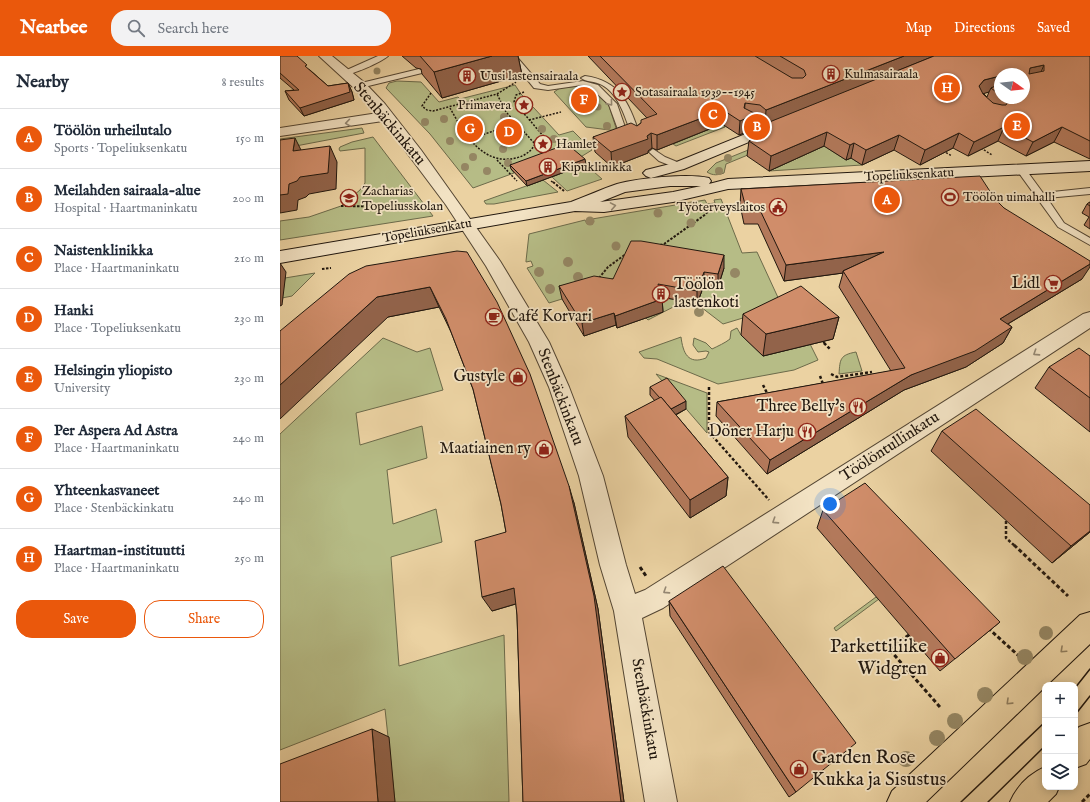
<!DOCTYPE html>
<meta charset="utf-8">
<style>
:root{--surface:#fff;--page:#f2f2f3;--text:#1f2937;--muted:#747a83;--line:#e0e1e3;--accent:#ea580c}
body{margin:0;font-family:"IM FELL English",serif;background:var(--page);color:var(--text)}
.controls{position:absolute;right:12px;bottom:12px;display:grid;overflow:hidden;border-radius:8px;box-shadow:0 2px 10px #0003}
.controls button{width:36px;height:36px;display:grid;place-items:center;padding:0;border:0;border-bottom:1px solid var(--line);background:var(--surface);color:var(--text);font:20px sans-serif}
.compass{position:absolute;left:714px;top:12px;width:36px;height:36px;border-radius:50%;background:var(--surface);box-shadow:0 2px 10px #0003;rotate:104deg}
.you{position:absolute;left:550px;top:448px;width:14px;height:14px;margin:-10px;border:3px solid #fff;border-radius:50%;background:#1a73e8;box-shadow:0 0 0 6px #1a73e833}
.badge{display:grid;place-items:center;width:26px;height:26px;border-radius:50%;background:var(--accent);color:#fff;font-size:13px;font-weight:700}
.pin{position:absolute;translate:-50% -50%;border:2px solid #fff;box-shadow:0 1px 4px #0006}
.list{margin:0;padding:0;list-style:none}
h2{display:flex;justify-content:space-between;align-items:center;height:52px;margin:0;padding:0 16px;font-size:17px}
h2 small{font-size:13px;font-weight:400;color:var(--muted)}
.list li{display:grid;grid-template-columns:26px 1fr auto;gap:12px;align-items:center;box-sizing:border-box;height:60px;padding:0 16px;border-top:1px solid var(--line)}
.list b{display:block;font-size:15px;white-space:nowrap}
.list p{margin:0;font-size:13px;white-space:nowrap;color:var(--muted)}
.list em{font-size:13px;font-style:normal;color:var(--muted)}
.actions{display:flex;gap:8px;padding:12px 16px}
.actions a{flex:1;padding:9px 0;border:1px solid var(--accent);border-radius:16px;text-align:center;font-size:14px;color:var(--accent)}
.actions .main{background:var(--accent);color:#fff}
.icon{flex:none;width:22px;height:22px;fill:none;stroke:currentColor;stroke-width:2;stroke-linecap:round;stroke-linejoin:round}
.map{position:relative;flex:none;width:810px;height:746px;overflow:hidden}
header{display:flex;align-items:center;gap:24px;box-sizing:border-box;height:56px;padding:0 20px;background:var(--accent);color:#fff}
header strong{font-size:19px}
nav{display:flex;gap:22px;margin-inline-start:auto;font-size:14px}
.search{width:280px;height:36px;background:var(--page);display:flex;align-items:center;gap:10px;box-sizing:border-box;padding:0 14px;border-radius:16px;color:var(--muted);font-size:15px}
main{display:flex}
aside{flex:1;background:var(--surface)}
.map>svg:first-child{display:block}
.green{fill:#b6bc86;stroke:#6c6a4a}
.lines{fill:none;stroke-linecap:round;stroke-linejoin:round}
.lane-casing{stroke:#544633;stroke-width:2}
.street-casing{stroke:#544633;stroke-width:2}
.secondary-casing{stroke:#21170e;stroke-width:2}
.primary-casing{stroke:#21170e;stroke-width:2}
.path-far3{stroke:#21170e;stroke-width:1.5;stroke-dasharray:2 1.5;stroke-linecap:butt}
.path-far2{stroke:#21170e;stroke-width:2;stroke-dasharray:2.5 1.5;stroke-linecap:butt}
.path-far1{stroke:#21170e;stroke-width:2.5;stroke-dasharray:3 2;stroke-linecap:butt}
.path{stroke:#21170e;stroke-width:3;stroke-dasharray:4 2.5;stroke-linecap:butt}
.lane{fill:#f2e2c3;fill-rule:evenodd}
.street{fill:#f2e2c3;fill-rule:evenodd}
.secondary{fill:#f2e2c3;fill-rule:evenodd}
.primary{fill:#ebd2a2;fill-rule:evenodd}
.tram{stroke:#21170e;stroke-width:1.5}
.tree{fill:#958764}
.wall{fill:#b3795b;stroke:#21170e;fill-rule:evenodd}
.shaded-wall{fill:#92634a;stroke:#21170e}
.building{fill:#d08d6a;stroke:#21170e;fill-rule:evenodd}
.oneway{stroke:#948772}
.oneway2{stroke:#907e5f}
.labels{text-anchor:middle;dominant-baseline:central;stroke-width:3.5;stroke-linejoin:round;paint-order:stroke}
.far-poi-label{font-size:13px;fill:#21170e;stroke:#f2e2c3;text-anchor:start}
.far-street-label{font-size:13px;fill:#21170e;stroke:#f2e2c3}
.street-label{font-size:16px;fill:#21170e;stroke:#f2e2c3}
.poi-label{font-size:16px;fill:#21170e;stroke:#f2e2c3;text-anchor:end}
.near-poi-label{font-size:19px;fill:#21170e;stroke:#f2e2c3;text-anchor:end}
</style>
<header>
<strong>Nearbee</strong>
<div class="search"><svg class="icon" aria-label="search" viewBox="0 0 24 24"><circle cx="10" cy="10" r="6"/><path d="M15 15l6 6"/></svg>Search here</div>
<nav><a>Map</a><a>Directions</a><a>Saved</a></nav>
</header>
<main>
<aside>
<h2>Nearby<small>8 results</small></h2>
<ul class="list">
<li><span class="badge">A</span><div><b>Töölön urheilutalo</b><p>Sports · Topeliuksenkatu</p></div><em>150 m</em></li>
<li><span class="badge">B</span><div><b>Meilahden sairaala-alue</b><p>Hospital · Haartmaninkatu</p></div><em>200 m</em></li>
<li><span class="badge">C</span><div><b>Naistenklinikka</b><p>Place · Haartmaninkatu</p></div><em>210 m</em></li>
<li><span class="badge">D</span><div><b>Hanki</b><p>Place · Topeliuksenkatu</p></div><em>230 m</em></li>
<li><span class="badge">E</span><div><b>Helsingin yliopisto</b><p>University</p></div><em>230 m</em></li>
<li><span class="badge">F</span><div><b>Per Aspera Ad Astra</b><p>Place · Haartmaninkatu</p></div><em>240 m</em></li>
<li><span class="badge">G</span><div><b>Yhteenkasvaneet</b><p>Place · Stenbäckinkatu</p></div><em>240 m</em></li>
<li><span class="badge">H</span><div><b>Haartman-instituutti</b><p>Place · Haartmaninkatu</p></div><em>250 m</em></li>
</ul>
<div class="actions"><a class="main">Save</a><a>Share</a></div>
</aside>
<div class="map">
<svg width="810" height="746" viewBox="0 0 810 746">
<rect width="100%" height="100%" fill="#ebd2a2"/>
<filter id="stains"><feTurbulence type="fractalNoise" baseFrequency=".005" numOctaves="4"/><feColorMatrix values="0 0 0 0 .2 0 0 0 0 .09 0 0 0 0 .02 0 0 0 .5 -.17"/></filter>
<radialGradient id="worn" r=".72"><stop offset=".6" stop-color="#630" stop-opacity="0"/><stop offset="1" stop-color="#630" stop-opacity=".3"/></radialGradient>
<g class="green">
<path d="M117,25L141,26L159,46L178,41L180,43L235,29L241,38L279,79L293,75L312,94L299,102L287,92L231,113L234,117L193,132L150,78L106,32L109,27Z"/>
<path d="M308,29L329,50L337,75L306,71L274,36L280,32Z"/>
<path d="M442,68L445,71L396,90L393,88Z"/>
<path d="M82,72L84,77L0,93V83Z"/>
<path d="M533,72L446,108L444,117C438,119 433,120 427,116L436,107L503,80Z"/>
<path d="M93,81L153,160L0,184V165L29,161L61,150L80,134L85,127V92L60,95L59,93L60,91L72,86Z"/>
<path d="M544,90L566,104L571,102L582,109L489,115Z"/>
<path d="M305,108L322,123L287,135L272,121Z"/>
<path d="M263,124L278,136L214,148H206L204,145Z"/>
<path d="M441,143L462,197L477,196L501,248L486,255L443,268L417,248L424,229L438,231L443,212L335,236L282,243L269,247L247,212L253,210L251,205L246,206V205L249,178L305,164L307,168L314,166L312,163L425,144L427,148L435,147L434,144Z"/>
<path d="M35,217L12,240L2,242L5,222Z"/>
<path d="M367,239L402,245L399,248L368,264L366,262Z"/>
<path d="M457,272L461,279L483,300L530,288L538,304L514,314L438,328L377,303L364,302L359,296L401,281C403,297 408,309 426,302L429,296L426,295L418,296L413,289L414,282L426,287L432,293C438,290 445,287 450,283L451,275Z"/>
<path d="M103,282L137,296L150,292L163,334L76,357L80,389L142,370L147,402L107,414L113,468L156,453L162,486L111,501L119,610L224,579L229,746H115L105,653L0,694V378Z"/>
<path d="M576,296L582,315L559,318C560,303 560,299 576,296Z"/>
<path d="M376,318L427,337V377Z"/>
<path d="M596,541L599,543L556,575L554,572Z"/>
</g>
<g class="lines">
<defs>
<g id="lane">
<path d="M98,0H108C101,6 71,20 61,19L60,17Z"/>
<path d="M228,0H236L260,28L268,30L303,25L318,29L337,48L346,74H350C344,58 338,38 322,29C315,25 306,26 301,22L305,20C340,25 348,46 359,76L355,79H340L329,49L312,33L302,29L268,34L254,32Z"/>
<path d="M139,13L143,15L142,17L80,32L76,30L77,28Z"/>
<path d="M465,63L478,65L489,74L485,77C481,75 467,67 464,65Z"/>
<path d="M373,93L385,101L402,108L403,110L399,113L379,105L369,96Z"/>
<path d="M741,110L744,111L763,137L810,132V138L767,142L784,167L810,182V189L778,171L736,113Z"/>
</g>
<path id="street" d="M39,0H52L85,27L105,48L141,94L220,205L269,286L289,331L323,420L346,509L355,538L365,534L803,258L810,256V272L383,552L362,562L397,746H365L334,555L320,509L299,420L269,331L249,286L206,210L166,149L103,65L0,80V72L98,57L75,33Z"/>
<g id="secondary">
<path d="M500,64L505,65L507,68L505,71L404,113L371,122L366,120L363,117L366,114L394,107Z"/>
<path d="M810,105V115L448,133L393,146L324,156L295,155L0,207V195L291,146C307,140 322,133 337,128C358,122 408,117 429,122L431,125L429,128L448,123ZM390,130H421L393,136L320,146L345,136Z"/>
</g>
<g id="primary">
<path d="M810,556V588L767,629H765V631L646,746H607L612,735L800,559Z"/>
<path d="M810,667V703L806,708L795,712V676L799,671Z"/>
<path d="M765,711V731H779L776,738L768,746H730C737,730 749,718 765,711Z"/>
</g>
</defs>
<use href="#lane" class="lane-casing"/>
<use href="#street" class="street-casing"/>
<use href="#secondary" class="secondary-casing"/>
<use href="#primary" class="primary-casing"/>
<g class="path-far3">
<path d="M244,36L236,39L234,46L265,82L262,86L255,88"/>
<path d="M151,37L142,50L147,54L153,55L217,38L236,26"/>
<path d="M298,42L302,46L308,45"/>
<path d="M170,52C184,77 202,110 236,102C244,100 251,96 255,88L226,56L217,38"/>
<path d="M249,64L281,56"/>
<path d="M190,83L237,67"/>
<path d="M701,92L712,99"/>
<path d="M663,95L672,100"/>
<path d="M217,104L237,125"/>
<path d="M271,125L274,127"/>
</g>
<g class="path-far2">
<path d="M273,126L284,135"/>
<path d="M61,150L154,151"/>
<path d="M380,189L384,188L426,158L432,149"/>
<path d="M42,213L51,212"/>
<path d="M319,222L328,211L346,198"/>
<path d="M543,285L545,288"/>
</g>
<g class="path-far1">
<path d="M544,287L550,293"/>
<path d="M551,318L557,321L592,316"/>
<path d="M540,320L543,328"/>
<path d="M483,329L488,339"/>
<path d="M429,331V376L489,444"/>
<path d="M726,465V482L735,490"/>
</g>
<g class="path">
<path d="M734,489L788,540"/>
<path d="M360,511L366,520"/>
<path d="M708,572L740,601"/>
<path d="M629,579L609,593L660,651"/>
<path d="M802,746L810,738"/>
</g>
<use href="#lane" class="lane"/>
<use href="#street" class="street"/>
<use href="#secondary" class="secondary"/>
<use href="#primary" class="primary"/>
<g class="tram">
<path d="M795,632L810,613"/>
<path d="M795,659L810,640"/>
<path d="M681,746L765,666"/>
<path d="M708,746L765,690"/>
</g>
</g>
<g class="tree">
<circle cx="97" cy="15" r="3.5"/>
<circle cx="240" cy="47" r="3.5"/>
<circle cx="318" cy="51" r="3.5"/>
<circle cx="224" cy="61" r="4"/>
<circle cx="164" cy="63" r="4"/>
<circle cx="145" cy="66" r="4"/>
<circle cx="194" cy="68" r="4"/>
<circle cx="327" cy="70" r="4"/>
<circle cx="262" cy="73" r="4"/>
<circle cx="234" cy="79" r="4"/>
<circle cx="274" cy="83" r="4"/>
<circle cx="170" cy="85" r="4"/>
<circle cx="223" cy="93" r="4"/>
<circle cx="193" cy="101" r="4"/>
<circle cx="448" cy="102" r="4"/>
<circle cx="228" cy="107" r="4"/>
<circle cx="185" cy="111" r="4"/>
<circle cx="207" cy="115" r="4"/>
<circle cx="439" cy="115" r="4"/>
<circle cx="411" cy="150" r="4.5"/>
<circle cx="378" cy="157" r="4.5"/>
<circle cx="310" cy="165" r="4.5"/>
<circle cx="411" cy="167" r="4.5"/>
<circle cx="336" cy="190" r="4.5"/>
<circle cx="288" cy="206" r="5"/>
<circle cx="259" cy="216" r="5"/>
<circle cx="455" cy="217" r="5"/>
<circle cx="298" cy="221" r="5"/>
<circle cx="270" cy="233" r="5"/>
<circle cx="419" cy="256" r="5"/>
<circle cx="766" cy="577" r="7"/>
<circle cx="745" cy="601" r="8"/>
<circle cx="705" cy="639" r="8"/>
<circle cx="675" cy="665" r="8"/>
<circle cx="657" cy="682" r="8"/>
<circle cx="626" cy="703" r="8"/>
</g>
<g class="wall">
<path d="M0,0L30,14L48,30L68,27L72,36L74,44L24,60L9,44L5,35L14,34L0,22Z"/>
<path d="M122,0H238L242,19L162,42L142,18L141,13L136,12Z"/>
<path d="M308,0H810V103L774,86L746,100L718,85L688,100L673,92L640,109L614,94L582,109L571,102L566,104L544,90L489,115L467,100L469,85L471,84L472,74L459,79L442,68L377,94L372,92L368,95V97L332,111L315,96L313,81L357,70L367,62ZM720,18H744V42H720ZM709,36L707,41L703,37ZM475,63L478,64L484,68L474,72Z"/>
<path d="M306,108L247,130L231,113L230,109Z"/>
<path d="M461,133L715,143L724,152L802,223L728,268L732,271L723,287L686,311L624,334L487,418L436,360L437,346L611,315L559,231L563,217L504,225L478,168H464L460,149Z"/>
<path d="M810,146V173L804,169L809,161L802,157L807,148Z"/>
<path d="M177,195L294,447L318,553L344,746H243L237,559L236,548L212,555L226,476L221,448L193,333L171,276L159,251L108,261Z"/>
<path d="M444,212L438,231L424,229L417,248L382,241L383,256L337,272L336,269L304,280L282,243L279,230L333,223Z"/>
<path d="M463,258L559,261L553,283L483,300L461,279Z"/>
<path d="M810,300V376L755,332L769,311Z"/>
<path d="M370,331L406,353L396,359L448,421L446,440L410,462L348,381L345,360L375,345L370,339Z"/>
<path d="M662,375L810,476L772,507L651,395Z"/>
<path d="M543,454L720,566L660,615L537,472Z"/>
<path d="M389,545L516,736L509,741L390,560Z"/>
</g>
<g class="shaded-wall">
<path d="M212,0H238L242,19L162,42L154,16Z"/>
<path d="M624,0H654L485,69L486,54Z"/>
<path d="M764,9L758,23L744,25L750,12Z"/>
<path d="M720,20V33L711,32L709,36L699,39V30L704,24Z"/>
<path d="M68,27L72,36L74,44L24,60L20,52Z"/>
<path d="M465,47L464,63L476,58L474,73H472V74L459,79L460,65Z"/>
<path d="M443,54L442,68L377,94V79Z"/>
<path d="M724,71L718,85L688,100L694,86Z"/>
<path d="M782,71L774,86L746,100L753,86Z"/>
<path d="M547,76L544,90L489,115L491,100Z"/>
<path d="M371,77L372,92L368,95V97L332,111L331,96L367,80Z"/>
<path d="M679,77L673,92L640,109L645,94Z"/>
<path d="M619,79L614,94L582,109L586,94Z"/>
<path d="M15,82L23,98L13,95Z"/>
<path d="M574,87L571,102L566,104L570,89Z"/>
<path d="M50,90L57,106L56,133L29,138L26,141L18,144L17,154L0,157V139L9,128Z"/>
<path d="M305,103L306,108L247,130L246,125Z"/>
<path d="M604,196L563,215V217L504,225L506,209Z"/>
<path d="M444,199V212L438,231V218Z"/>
<path d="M0,207L6,216L2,249L0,250Z"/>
<path d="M810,208V211L802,223L711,278L720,263Z"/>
<path d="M424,216V229L417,248V235Z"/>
<path d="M150,231L159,251L108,261L0,363V329L97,241Z"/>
<path d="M382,243L383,256L337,272L335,260Z"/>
<path d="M334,257L336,269L304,280L302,267Z"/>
<path d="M559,261L553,283L483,300L486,278Z"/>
<path d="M732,271L723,287L686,311L624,334L487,418L490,404L631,319Z"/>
<path d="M406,345V353L389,362V354Z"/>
<path d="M448,421L446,440L410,462V444Z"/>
<path d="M289,430L294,447L318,553L344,746H341Z"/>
<path d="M810,475V476L772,507L791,490Z"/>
<path d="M234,532L242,546L212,555L202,541Z"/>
<path d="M92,673L109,681L115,746H98Z"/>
</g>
<g class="building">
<path d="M0,0H17L27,9L25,10L48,30L68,27L70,36L20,52L5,35L19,34L0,17Z"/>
<path d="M140,0H212L154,16Z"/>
<path d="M320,0H475L512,22H523L526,19L524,14L500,0H624L486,54L480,49L465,47L464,52L476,58L460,65L443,54L377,79L371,77L367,80L368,83L331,96L313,81L351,67L357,70L361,67V64L377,58Z"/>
<path d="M654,0H810V85L782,71L753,86L724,71L694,86L679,77L645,94L619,79L586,94L574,87L570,89L547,76L491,100L469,85L483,79L472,73ZM764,9V15L749,18L750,12ZM720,18H744V42H723L728,46L726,49H722L713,47L703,38L699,30L704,24L720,20Z"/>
<path d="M720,28V39L711,32Z"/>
<path d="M15,82L13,95L50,90L48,117L20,121L17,125L9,128L8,138L0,139V84Z"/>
<path d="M287,88L305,103L246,125L230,109Z"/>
<path d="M700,120L715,143L724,152L810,205V208L720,263L732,271L695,295L631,319L490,404L437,346L625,312L563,215L604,196L506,209L479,152H466L461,133Z"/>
<path d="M810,146V150L807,148Z"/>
<path d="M351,185H361L444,199L438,218L424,216L417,235L378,228L382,243L335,260L334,257L302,267L279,230L314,220L333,223Z"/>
<path d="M177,195L187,196L217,246L250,318L289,430L314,540L341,746H243L237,559L234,532L202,541L195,485L226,476L221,448L193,333L166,263L150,231L97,241L0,329V275L69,218L86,210Z"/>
<path d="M521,230L559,261L486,278L463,258Z"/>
<path d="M799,292L810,300V342L769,311Z"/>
<path d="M387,322L406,345L391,353L381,341L380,342L370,331Z"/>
<path d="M381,341L448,421L410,444L345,360Z"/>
<path d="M696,353L810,449V475L791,490L662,375Z"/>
<path d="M585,427L720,566L675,603L543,454Z"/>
<path d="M443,510L576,687L516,736L389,545Z"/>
<path d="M92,673L98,746H0V708Z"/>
</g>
<defs><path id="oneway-chevron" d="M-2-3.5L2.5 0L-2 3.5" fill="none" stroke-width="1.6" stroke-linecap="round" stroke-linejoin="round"/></defs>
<g class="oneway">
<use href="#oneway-chevron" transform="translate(330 47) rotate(51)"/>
<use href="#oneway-chevron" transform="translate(68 67) rotate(172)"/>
<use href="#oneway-chevron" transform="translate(333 150) rotate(-10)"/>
<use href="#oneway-chevron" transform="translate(756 297) rotate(147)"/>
<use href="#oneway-chevron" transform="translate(495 465) rotate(147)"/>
<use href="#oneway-chevron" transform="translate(386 535) rotate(147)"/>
</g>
<g class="oneway2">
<use href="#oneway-chevron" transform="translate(783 594) rotate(137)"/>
<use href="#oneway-chevron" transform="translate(729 646) rotate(136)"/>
</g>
<defs>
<symbol id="building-ring" viewBox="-11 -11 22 22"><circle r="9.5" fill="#f2e2c3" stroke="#8f2418" stroke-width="1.5"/><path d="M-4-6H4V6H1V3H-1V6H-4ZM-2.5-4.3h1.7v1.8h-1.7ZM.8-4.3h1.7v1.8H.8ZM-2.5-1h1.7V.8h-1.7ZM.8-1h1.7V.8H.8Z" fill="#8f2418"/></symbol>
<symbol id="sight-ring" viewBox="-11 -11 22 22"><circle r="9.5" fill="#f2e2c3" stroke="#8f2418" stroke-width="1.5"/><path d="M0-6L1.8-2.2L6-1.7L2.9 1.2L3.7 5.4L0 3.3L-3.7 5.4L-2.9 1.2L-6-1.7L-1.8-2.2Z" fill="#8f2418"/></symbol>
<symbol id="stadium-ring" viewBox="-11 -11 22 22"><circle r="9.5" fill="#f2e2c3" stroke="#8f2418" stroke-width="1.5"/><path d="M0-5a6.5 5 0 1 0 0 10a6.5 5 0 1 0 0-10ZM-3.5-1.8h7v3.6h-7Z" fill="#8f2418"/></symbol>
<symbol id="school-ring" viewBox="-11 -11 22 22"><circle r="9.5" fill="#f2e2c3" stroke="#8f2418" stroke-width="1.5"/><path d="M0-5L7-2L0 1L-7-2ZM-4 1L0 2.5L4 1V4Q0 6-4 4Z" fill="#8f2418"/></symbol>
<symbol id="civic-ring" viewBox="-11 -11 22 22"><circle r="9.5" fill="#f2e2c3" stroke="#8f2418" stroke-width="1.5"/><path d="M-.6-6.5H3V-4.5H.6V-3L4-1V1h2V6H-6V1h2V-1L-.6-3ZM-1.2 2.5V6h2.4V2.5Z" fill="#8f2418"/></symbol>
<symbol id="supermarket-ring" viewBox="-11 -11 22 22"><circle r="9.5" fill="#f2e2c3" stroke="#8f2418" stroke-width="1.5"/><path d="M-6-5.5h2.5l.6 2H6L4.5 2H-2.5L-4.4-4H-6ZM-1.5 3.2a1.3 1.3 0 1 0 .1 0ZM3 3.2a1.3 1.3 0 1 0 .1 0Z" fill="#8f2418"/></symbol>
<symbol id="cafe-ring" viewBox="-11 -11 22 22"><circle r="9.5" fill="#f2e2c3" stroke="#8f2418" stroke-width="1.5"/><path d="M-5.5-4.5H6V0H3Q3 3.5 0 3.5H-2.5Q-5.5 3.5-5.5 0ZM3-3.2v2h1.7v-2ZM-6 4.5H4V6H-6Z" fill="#8f2418"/></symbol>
<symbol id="shop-ring" viewBox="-11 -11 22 22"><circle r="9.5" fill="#f2e2c3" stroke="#8f2418" stroke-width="1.5"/><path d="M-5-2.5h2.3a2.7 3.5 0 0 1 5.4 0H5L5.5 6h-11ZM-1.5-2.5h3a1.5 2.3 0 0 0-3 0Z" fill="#8f2418"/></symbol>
<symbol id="restaurant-ring" viewBox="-11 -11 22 22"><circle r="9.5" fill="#f2e2c3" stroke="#8f2418" stroke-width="1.5"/><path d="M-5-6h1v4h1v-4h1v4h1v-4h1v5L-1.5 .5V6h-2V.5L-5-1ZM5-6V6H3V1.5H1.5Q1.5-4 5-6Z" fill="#8f2418"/></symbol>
</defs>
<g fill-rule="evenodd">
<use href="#building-ring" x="541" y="8" width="20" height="20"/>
<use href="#building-ring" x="177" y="10" width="20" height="20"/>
<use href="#sight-ring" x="332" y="26" width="20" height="20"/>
<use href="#sight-ring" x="234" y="39" width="20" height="20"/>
<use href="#sight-ring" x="253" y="78" width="20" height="20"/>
<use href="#building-ring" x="258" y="101" width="20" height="20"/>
<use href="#stadium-ring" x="660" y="131" width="20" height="20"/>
<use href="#school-ring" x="59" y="132" width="20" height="20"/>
<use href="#civic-ring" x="488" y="141" width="20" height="20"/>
<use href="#supermarket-ring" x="763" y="218" width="20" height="20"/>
<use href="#building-ring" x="371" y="228" width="20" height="20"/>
<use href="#cafe-ring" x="204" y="251" width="20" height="20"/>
<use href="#shop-ring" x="228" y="311" width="20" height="20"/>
<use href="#restaurant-ring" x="568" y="341" width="20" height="20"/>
<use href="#restaurant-ring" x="517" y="366" width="20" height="20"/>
<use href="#shop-ring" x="254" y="383" width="20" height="20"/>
<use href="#shop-ring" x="650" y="592" width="20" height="20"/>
<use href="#shop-ring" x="509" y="703" width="20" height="20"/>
</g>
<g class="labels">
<g class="far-poi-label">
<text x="564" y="18">Kulmasairaala</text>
<text x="200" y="20">Uusi lastensairaala</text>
<text x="355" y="36">Sotasairaala 1939--1945</text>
<text x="231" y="49" text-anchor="end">Primavera</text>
<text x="276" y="88">Hamlet</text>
<text x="281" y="111">Kipuklinikka</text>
<text x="82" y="135">Zacharias<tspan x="82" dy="15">Topeliusskolan</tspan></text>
<text x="683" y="141">Töölön uimahalli</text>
<text x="485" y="151" text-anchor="end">Työterveyslaitos</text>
</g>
<g class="far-street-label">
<text transform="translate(629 119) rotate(-3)">Topeliuksenkatu</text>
<text transform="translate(147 175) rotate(-10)">Topeliuksenkatu</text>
</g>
<g class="street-label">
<text transform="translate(109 68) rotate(50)">Stenbäckinkatu</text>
<text transform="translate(280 341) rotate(69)">Stenbäckinkatu</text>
<text transform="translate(610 391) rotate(-33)">Töölöntullinkatu</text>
<text transform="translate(365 653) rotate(80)">Stenbäckinkatu</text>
</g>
<g class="poi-label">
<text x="760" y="228">Lidl</text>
<text x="394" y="229" text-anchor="start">Töölön<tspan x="394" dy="18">lastenkoti</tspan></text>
<text x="227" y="261" text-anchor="start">Café Korvari</text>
<text x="225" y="321">Gustyle</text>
<text x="565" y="351">Three Belly's</text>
<text x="514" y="376">Döner Harju</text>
<text x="251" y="393">Maatiainen ry</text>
</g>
<g class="near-poi-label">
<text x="647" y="591">Parkettiliike<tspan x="647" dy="22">Widgren</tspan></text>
<text x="532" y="702" text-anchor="start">Garden Rose<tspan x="532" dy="22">Kukka ja Sisustus</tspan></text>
</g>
</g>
<rect width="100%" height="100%" filter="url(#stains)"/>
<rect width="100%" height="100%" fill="url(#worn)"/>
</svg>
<div class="controls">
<button>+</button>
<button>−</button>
<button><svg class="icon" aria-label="layers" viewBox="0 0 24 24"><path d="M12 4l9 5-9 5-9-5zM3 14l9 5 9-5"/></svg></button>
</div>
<svg class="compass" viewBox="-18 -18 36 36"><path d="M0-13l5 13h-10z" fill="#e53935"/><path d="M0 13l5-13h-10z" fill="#747a83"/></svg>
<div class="you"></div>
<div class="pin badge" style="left:607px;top:144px">A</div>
<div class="pin badge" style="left:477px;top:71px">B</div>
<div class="pin badge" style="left:433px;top:59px">C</div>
<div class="pin badge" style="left:229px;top:76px">D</div>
<div class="pin badge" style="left:737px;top:70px">E</div>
<div class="pin badge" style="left:304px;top:44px">F</div>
<div class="pin badge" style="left:190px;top:73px">G</div>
<div class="pin badge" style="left:667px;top:32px">H</div>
</div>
</main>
